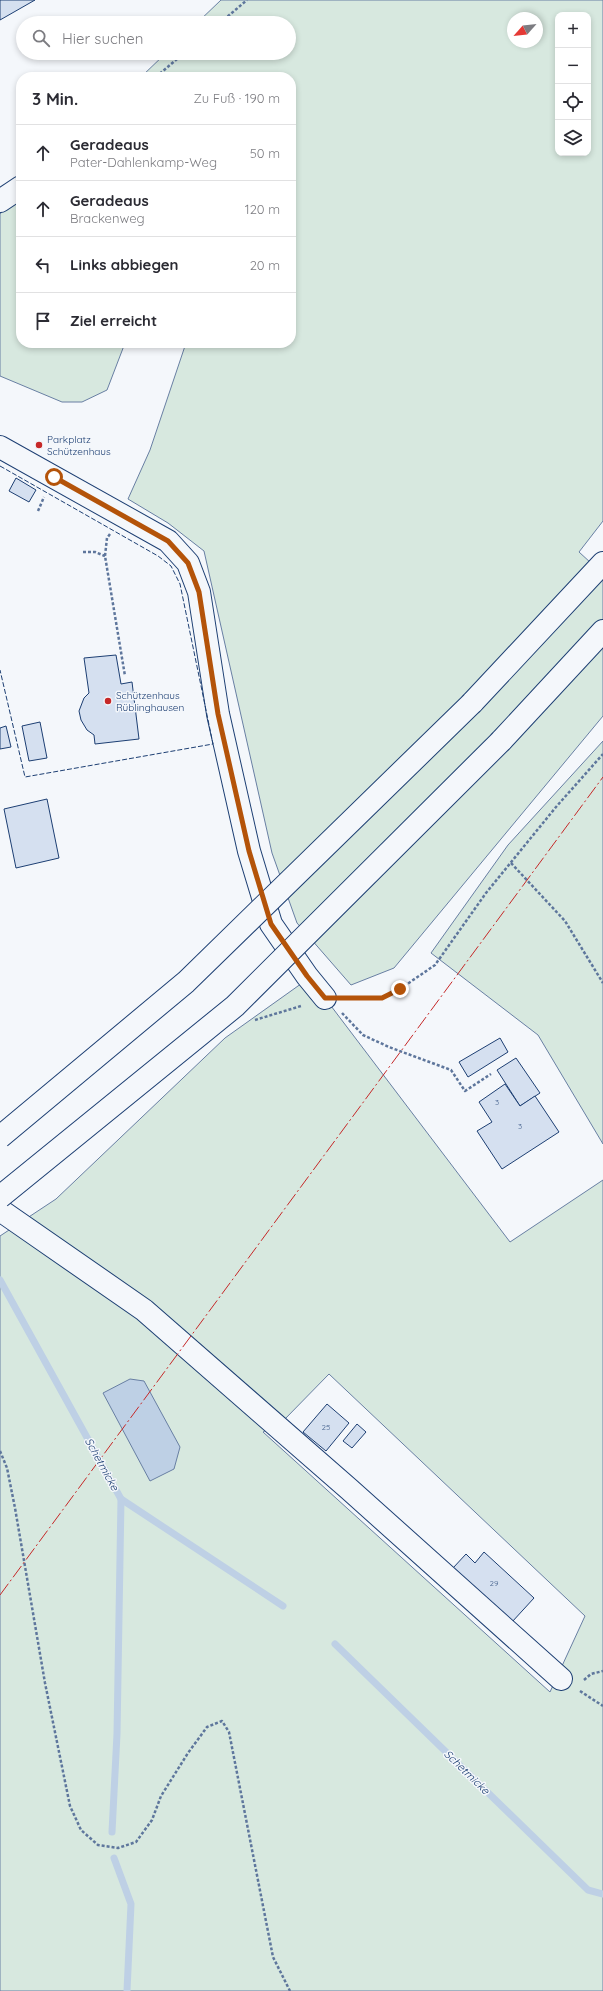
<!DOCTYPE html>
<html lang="de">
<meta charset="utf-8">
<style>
:root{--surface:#fff;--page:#f2f2f3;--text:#2b2b33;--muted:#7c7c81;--line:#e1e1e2}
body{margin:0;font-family:Quicksand,sans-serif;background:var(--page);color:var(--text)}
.controls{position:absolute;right:12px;top:12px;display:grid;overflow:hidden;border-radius:8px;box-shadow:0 2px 6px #0003}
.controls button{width:36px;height:36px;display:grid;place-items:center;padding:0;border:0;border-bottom:1px solid var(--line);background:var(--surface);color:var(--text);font:20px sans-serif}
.compass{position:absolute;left:507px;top:12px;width:36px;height:36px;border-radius:50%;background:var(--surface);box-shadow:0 2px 6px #0003;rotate:243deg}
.stop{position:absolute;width:12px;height:12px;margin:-9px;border:3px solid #b45309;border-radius:50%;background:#fff}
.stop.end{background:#b45309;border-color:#fff;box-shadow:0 1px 4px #0008}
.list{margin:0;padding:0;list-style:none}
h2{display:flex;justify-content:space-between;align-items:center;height:52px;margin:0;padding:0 16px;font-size:17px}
h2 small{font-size:13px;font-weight:400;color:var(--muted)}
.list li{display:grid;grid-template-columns:26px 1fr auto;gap:12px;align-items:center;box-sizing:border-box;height:56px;padding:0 16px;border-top:1px solid var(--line)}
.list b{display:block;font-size:15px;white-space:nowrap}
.list p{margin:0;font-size:13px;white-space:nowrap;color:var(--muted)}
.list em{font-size:13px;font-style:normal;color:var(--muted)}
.icon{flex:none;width:22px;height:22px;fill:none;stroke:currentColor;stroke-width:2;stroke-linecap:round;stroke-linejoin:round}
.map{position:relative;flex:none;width:603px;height:1991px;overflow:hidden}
.search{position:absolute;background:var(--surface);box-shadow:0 2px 6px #0003;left:16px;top:16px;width:280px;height:44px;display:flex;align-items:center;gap:10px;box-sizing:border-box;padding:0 14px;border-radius:22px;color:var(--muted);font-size:15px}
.panel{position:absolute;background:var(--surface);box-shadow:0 2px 6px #0003;left:16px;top:72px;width:280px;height:276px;border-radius:16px}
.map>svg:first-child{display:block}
.green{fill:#d7e8df;stroke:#687fa3;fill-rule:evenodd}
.water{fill:#bed0e5;stroke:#687fa3}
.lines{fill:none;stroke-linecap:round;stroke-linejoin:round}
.stream{stroke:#bed0e5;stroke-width:7}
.building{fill:#d5e0f0;stroke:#1d3f73}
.minor-casing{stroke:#1d3f73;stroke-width:24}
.highway-casing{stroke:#1d3f73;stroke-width:24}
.path{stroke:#5e769c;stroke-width:2.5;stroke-dasharray:3 2;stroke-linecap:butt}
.minor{stroke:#f4f7fb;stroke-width:22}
.highway{stroke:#f4f7fb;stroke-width:22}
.highway-bridge-casing{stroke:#1d3f73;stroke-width:24;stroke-linecap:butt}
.highway-bridge{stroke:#f4f7fb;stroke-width:22}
.fence{stroke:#1d3f73;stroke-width:1;stroke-dasharray:5 2;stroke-linecap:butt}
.power{stroke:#c62828;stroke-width:1;stroke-dasharray:14 3 2 3;stroke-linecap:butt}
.route{stroke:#b45309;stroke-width:5}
.poi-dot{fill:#c62828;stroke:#f4f7fb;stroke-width:1.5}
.labels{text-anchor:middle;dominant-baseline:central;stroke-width:3;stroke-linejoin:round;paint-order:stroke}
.number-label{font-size:8px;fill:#4b6792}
.poi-label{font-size:10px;fill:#1d3f73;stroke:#f4f7fb;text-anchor:start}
.water-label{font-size:11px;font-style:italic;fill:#1d3f73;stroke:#f4f7fb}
</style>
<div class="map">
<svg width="603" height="1991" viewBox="0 0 603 1991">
<rect width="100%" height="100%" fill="#f4f7fb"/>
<g class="green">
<path d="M221,0H603V521L579,552L603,574V716L394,968L351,985L297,923L272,853L204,551L168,523L128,499L150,450L186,343H291V77H141L166,53H289V23H197ZM558,15H588V153H558ZM513,18H537V42H513Z"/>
<path d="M21,194V343H125L107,390L82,402H62L0,376V214Z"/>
<path d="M603,741V1144L538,1035L431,953L508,845Z"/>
<path d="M305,981L325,998L510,1242L603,1180V1991H0V1236L56,1199L225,1038ZM329,1374L585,1616L550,1692L263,1432L284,1420Z"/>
</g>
<path class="water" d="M130,1379L144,1381L180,1447L174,1469L150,1481L103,1393Z"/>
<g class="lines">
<g class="stream">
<path d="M0,1280L121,1499L283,1606"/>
<path d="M335,1644L588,1890L603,1894"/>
<path d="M112,1832L117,1734L121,1499"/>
<path d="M114,1858L131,1904L127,1991"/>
</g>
</g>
<g class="building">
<path d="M0,0H35L0,20Z"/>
<path d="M16,478L36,490L29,502L9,491Z"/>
<path d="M116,655L121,684L132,682L139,739L95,744L94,735L87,730L81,720L79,711L84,698L89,693L84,658Z"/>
<path d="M40,722L47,758L29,761L22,726Z"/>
<path d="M6,726L11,747L0,749V728Z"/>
<path d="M47,799L59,858L16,868L4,809Z"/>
<path d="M500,1038L508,1052L468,1077L459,1062Z"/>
<path d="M516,1058L540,1093L520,1106L497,1070Z"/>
<path d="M505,1084L520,1106L535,1096L559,1132L502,1169L477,1131L492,1122L479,1102Z"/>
<path d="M327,1404L349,1423L326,1451L303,1432Z"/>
<path d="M357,1424L366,1432L352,1448L343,1441Z"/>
<path d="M484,1552L534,1598L512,1622L453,1568L466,1554L475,1563Z"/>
</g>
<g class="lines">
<defs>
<g id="minor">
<path d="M0,201L21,187"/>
<path d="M0,447L168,541L188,563L199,592L218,714L249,851L271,924L307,976L325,998"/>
<path d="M0,1210L144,1310L349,1489L561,1679"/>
</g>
<g id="highway">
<path d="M472,703L603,563"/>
<path d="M501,741L603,631"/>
</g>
</defs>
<use href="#minor" class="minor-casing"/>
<use href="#highway" class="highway-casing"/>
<g class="path">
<path d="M220,23L247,0"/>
<path d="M156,77L184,53"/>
<path d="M38,511L44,497"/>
<path d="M110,534L107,538L105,556L125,676"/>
<path d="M83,552H95L105,556"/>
<path d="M511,863L565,921L603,983"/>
<path d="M347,998H382L400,989L435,965L486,893L556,807L603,754"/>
<path d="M342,1013L363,1035L389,1047L451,1070L465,1091L491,1074"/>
<path d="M255,1020L301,1006"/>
<path d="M0,1451L7,1468L15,1508L45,1683L70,1806L81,1830L98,1845L118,1848L136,1842L152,1820L161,1796L188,1753L207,1727L222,1721L229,1732L273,1957L290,1991"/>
<path d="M584,1680L591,1674L603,1671"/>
<path d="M580,1691L603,1706"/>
</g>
<use href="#minor" class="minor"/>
<use href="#highway" class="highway"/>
<defs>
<g id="highway-bridge">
<path d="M0,1137L186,982L472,703"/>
<path d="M0,1197L235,1006L501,741"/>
</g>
</defs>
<use href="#highway-bridge" class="highway-bridge-casing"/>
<use href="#highway-bridge" class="highway-bridge"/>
<path class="fence" d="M0,466L158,556L171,566L180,584L213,744L25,777L0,670"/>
<path class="power" d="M0,1595L603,777"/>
</g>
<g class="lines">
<path class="route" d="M54,477L168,541L188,563L199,592L218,714L249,851L271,924L307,976L325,998H382L400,989"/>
</g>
<g class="poi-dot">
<circle cx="39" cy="445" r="4"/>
<circle cx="108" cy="701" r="4"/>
</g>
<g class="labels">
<g class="number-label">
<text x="497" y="1102">3</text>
<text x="520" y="1126">3</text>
<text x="326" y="1427">25</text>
<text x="494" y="1583">29</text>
</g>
<g class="poi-label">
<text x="47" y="439">Parkplatz<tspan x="47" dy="12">Schützenhaus</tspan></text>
<text x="116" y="695">Schützenhaus<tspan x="116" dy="12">Rüblinghausen</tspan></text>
</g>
<g class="water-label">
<text transform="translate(102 1464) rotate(61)">Schetmicke</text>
<text transform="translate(467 1772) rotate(44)">Schetmicke</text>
</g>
</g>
</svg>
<div class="controls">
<button>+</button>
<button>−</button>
<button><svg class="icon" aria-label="locate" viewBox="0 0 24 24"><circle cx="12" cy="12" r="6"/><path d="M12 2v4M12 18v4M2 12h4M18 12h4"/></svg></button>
<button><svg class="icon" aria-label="layers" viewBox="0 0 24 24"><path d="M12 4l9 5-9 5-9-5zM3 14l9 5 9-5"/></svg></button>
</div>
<svg class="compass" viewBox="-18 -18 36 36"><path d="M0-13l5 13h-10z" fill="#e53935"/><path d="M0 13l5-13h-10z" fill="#7c7c81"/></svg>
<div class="stop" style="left:54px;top:477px"></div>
<div class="stop end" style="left:400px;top:989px"></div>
<div class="search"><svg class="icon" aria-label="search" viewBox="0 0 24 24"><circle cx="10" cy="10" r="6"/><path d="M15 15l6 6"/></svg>Hier suchen</div>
<section class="panel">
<h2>3 Min.<small>Zu Fuß · 190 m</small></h2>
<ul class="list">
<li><svg class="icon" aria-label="ahead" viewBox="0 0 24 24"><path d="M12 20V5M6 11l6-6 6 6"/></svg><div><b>Geradeaus</b><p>Pater-Dahlenkamp-Weg</p></div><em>50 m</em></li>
<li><svg class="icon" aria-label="ahead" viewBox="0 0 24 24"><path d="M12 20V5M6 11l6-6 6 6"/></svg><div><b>Geradeaus</b><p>Brackenweg</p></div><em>120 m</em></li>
<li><svg class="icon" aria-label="left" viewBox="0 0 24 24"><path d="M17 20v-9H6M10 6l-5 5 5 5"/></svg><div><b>Links abbiegen</b></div><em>20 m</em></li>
<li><svg class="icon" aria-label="arrive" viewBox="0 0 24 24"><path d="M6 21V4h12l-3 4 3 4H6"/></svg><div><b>Ziel erreicht</b></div></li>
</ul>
</section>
</div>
